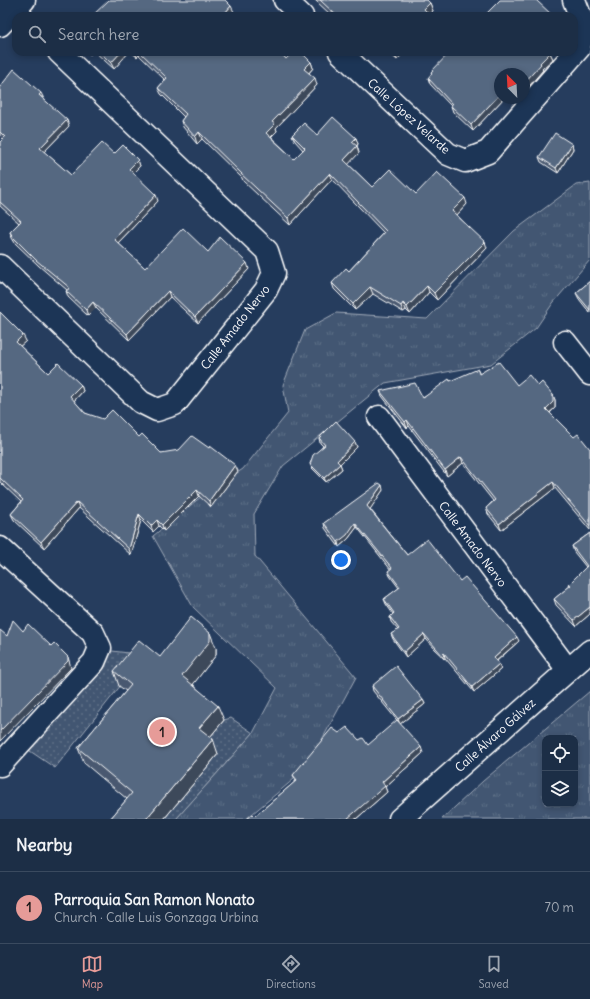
<!DOCTYPE html>
<meta charset="utf-8">
<style>
:root{--surface:#1c2e46;--page:#293a51;--text:#f1f3f6;--muted:#a0a8b3;--line:#3a4a5f;--accent:#e69b98}
body{margin:0;font-family:Delius,sans-serif;background:var(--page);color:var(--text)}
.controls{position:absolute;right:12px;bottom:12px;display:grid;overflow:hidden;border-radius:8px;box-shadow:0 2px 6px #0003}
.controls button{width:36px;height:36px;display:grid;place-items:center;padding:0;border:0;border-bottom:1px solid var(--line);background:var(--surface);color:var(--text);font:20px sans-serif}
.compass{position:absolute;left:494px;top:68px;width:36px;height:36px;border-radius:50%;background:var(--surface);box-shadow:0 2px 6px #0003;rotate:336deg}
.you{position:absolute;left:341px;top:560px;width:14px;height:14px;margin:-10px;border:3px solid #fff;border-radius:50%;background:#1a73e8;box-shadow:0 0 0 6px #1a73e833}
.badge{display:grid;place-items:center;width:26px;height:26px;border-radius:50%;background:var(--accent);color:#111;font-size:13px;font-weight:700}
.pin{position:absolute;translate:-50% -50%;border:2px solid #fff;box-shadow:0 1px 4px #0006}
.list{margin:0;padding:0;list-style:none}
h2{display:flex;justify-content:space-between;align-items:center;height:52px;margin:0;padding:0 16px;font-size:17px}
h2 small{font-size:13px;font-weight:400;color:var(--muted)}
.list li{display:grid;grid-template-columns:26px 1fr auto;gap:12px;align-items:center;box-sizing:border-box;height:72px;padding:0 16px;border-top:1px solid var(--line)}
.list b{display:block;font-size:15px;white-space:nowrap}
.list p{margin:0;font-size:13px;white-space:nowrap;color:var(--muted)}
.list em{font-size:13px;font-style:normal;color:var(--muted)}
.icon{flex:none;width:22px;height:22px;fill:none;stroke:currentColor;stroke-width:2;stroke-linecap:round;stroke-linejoin:round}
.map{position:relative;flex:none;width:590px;height:819px;overflow:hidden}
.search{position:absolute;background:var(--surface);box-shadow:0 2px 6px #0003;left:12px;right:12px;top:12px;height:44px;display:flex;align-items:center;gap:10px;box-sizing:border-box;padding:0 14px;border-radius:12px;color:var(--muted);font-size:15px}
.sheet{height:124px;background:var(--surface)}
nav{display:flex;justify-content:space-around;align-items:center;box-sizing:border-box;height:56px;border-top:1px solid var(--line);background:var(--surface);font-size:11px;color:var(--muted)}
nav a{display:grid;justify-items:center;gap:2px}
nav .on{color:var(--accent)}
.map>svg:first-child{display:block}
.grass{fill:url(#grass-tufts);stroke:#a0aab8;fill-rule:evenodd}
.park{fill:url(#park-dots);stroke:#a0aab8}
.lines{fill:none;stroke-linecap:round;stroke-linejoin:round}
.street-casing{stroke:#fff;stroke-width:25}
.secondary-casing{stroke:#fff;stroke-width:25}
.street{stroke:#1d3557;stroke-width:22}
.secondary{stroke:#1d3557;stroke-width:22}
.wall{fill:#49596f;stroke:#fff}
.shaded-wall{fill:#3c485a;stroke:#fff}
.building{fill:#556781;stroke:#fff}
.labels{text-anchor:middle;dominant-baseline:central;stroke-width:3;stroke-linejoin:round;paint-order:stroke}
.street-label{font-size:12px;fill:#fff;stroke:#1d3557}
</style>
<div class="map">
<svg width="590" height="819" viewBox="0 0 590 819">
<defs>
<pattern id="grass-tufts" width="24" height="20" patternUnits="userSpaceOnUse"><rect width="24" height="20" fill="#425672"/><path d="M3 7l-1-3M5 7V3M7 7l1-3M15 17l-1-3M17 17v-4M19 17l1-3" fill="none" stroke="#5e6f87"/></pattern>
<pattern id="park-dots" width="8" height="8" patternUnits="userSpaceOnUse"><rect width="8" height="8" fill="#425672"/><path d="M2 2h.1M6 6h.1" fill="none" stroke="#5e6f87" stroke-width="1.8" stroke-linecap="round"/></pattern>
</defs>
<rect width="100%" height="100%" fill="#263d5e"/>
<filter id="ink" filterUnits="userSpaceOnUse"><feTurbulence type="fractalNoise" baseFrequency=".025" numOctaves="2"/><feDisplacementMap in="SourceGraphic" scale="8" xChannelSelector="R" yChannelSelector="G"/><feConvolveMatrix kernelMatrix="1 2 1 2 8 2 1 2 1" color-interpolation-filters="sRGB"/></filter>
<g filter="url(#ink)">
<g class="grass">
<path d="M590,183V260L553,303L536,328L491,364L385,383L283,466L254,514L255,556L356,677L306,769L246,819H176L253,733L277,688L193,607L153,536L202,496L243,469L288,413L283,385L305,330L336,313L427,319L514,231L576,185Z"/>
<path d="M590,691V819H442L483,781ZM545,738H575V804H545Z"/>
</g>
<g class="park">
<path d="M104,650L145,655L55,768L27,749Z"/>
<path d="M231,718L253,733L176,819H164L218,754L205,743L224,720Z"/>
</g>
<g class="lines">
<defs>
<g id="street">
<path d="M285,0L302,16"/>
<path d="M0,3L14,10L21,16"/>
<path d="M340,52L448,154L465,161L488,152L579,48L584,26L574,0"/>
<path d="M0,266L141,402L157,410L175,404L266,290L274,273L267,251L59,52"/>
<path d="M565,342L590,374"/>
<path d="M379,417L568,670"/>
<path d="M0,548L93,633L100,648L94,662L0,765"/>
<path d="M400,819L590,651"/>
</g>
<path id="secondary" d="M0,25L24,0"/>
</defs>
<use href="#street" class="street-casing"/>
<use href="#secondary" class="secondary-casing"/>
<use href="#street" class="street"/>
<use href="#secondary" class="secondary"/>
</g>
<g class="wall">
<path d="M315,0H427L430,3L433,11L429,15L430,16H332Z"/>
<path d="M95,52H129L114,69Z"/>
<path d="M131,52H280L286,59L311,62L313,68L309,73L317,85L276,128L277,131L271,137L294,159L303,150L295,141L292,135H317L356,138L358,144L357,146L359,153L348,164L372,187L416,194L467,204L457,215L487,248L437,300L429,292L410,314L406,310L403,312L373,294L355,310L334,289L332,283L349,271L384,233L332,179L290,225L243,181L242,178L202,139L197,144L183,127L181,121L184,117L161,94L158,88L165,80L139,55L137,57Z"/>
<path d="M388,52H404L397,60Z"/>
<path d="M550,53L553,59L542,69L543,70L524,92V74H500V98H504L473,131L453,112L451,106L430,84L428,78L432,74L431,72Z"/>
<path d="M0,87L44,99L69,126L44,152L71,175L114,154L138,160L140,166L133,173L158,201L118,243L145,268L208,252L249,269L198,323L170,297L129,340L96,308L88,316L68,297L66,291L67,290L39,266L15,243L12,238L10,232L19,223L0,206V142L3,139L0,136Z"/>
<path d="M572,144L573,149L558,173L541,162L539,157Z"/>
<path d="M590,281V313L579,299L576,293Z"/>
<path d="M0,312L26,341L20,346L48,373L81,385L83,391L74,401L85,413L139,437L161,453L238,471L211,507L199,496L164,531L159,526L153,532L141,520L131,555L79,508L44,548L14,520L11,514L21,502L0,482Z"/>
<path d="M479,373L517,385L538,386L553,395L555,400V408L550,413L574,437L590,449V530L555,488L501,530L488,514L486,508L493,501L463,463L447,476L409,426L407,428L382,396L380,391L423,398L450,381Z"/>
<path d="M319,438L355,442L357,447L340,464L342,469L326,482L312,468L310,464L323,446L320,443Z"/>
<path d="M383,490L370,509L407,555L460,581L519,641L497,661L501,669L474,692L445,658L444,659L426,639L406,657L393,639L391,634L398,630L391,622L390,617L393,614L386,604L384,599L399,588L390,576L388,571L391,570L357,527L348,539L339,547L325,528L324,523Z"/>
<path d="M590,533V614L576,626L556,605L554,599L570,586L569,584L586,567L574,552L572,546Z"/>
<path d="M216,648V655L193,684L224,720L210,737L218,754L164,819H110L127,799L84,763L78,748L126,691L119,686L114,671L160,657Z"/>
<path d="M372,686L423,700L425,704L400,724L373,691Z"/>
<path d="M339,733L359,740L368,745L423,753L385,787L387,792L356,819H247L255,816L296,781L293,775Z"/>
</g>
<g class="shaded-wall">
<path d="M430,3L433,11L428,16L424,9Z"/>
<path d="M231,6L234,12L230,16H224V14Z"/>
<path d="M89,52H93L90,55Z"/>
<path d="M121,52H129L114,69L111,63Z"/>
<path d="M135,52H138L139,55L137,57Z"/>
<path d="M394,52H404L397,60L394,53Z"/>
<path d="M550,53L553,59L542,69L543,70L524,92V83L540,63Z"/>
<path d="M311,62L313,68L307,75L304,69Z"/>
<path d="M315,78L317,85L276,128L277,131L269,139L266,133L272,122Z"/>
<path d="M41,93L44,99L39,95Z"/>
<path d="M500,94V98H504L473,131L471,125Z"/>
<path d="M67,120L69,126L42,154L40,148Z"/>
<path d="M199,132L202,139L197,144L195,137Z"/>
<path d="M356,138L358,144L354,148L352,142Z"/>
<path d="M572,144L573,149L558,173L556,168Z"/>
<path d="M357,146L359,153L346,167L344,160Z"/>
<path d="M138,160L140,166L131,175L129,169Z"/>
<path d="M330,173L332,179L290,225L288,218Z"/>
<path d="M156,195L158,201L116,245L114,239Z"/>
<path d="M465,198L467,204L455,217L452,211Z"/>
<path d="M485,242L487,248L437,300L434,293Z"/>
<path d="M247,263L249,269L198,323L195,317Z"/>
<path d="M427,286L429,292L410,314L407,307Z"/>
<path d="M370,287L373,294L355,310L353,304Z"/>
<path d="M168,291L170,297L129,340L127,334Z"/>
<path d="M93,302L96,308L88,316L86,310Z"/>
<path d="M403,303L406,310L403,312L401,306Z"/>
<path d="M23,335L26,341L18,348L16,342Z"/>
<path d="M81,385L83,391L72,403L70,396Z"/>
<path d="M553,395L555,400V408L548,414L546,409Z"/>
<path d="M407,420L409,426L407,428L405,422Z"/>
<path d="M355,442L357,447L339,465L337,461Z"/>
<path d="M461,457L463,463L447,476L445,470Z"/>
<path d="M340,464L342,469L326,482L324,478Z"/>
<path d="M235,465L238,471L211,507L209,501Z"/>
<path d="M553,482L555,488L501,530L499,524Z"/>
<path d="M382,485L383,490L369,511L367,506Z"/>
<path d="M197,490L199,496L164,531L162,525Z"/>
<path d="M77,502L79,508L44,548L41,542Z"/>
<path d="M139,514L141,520L131,555L129,549Z"/>
<path d="M157,520L159,526L153,532L151,526Z"/>
<path d="M355,523L357,527L348,539L339,547L338,542Z"/>
<path d="M590,607V614L576,626L574,620Z"/>
<path d="M210,633L216,648V655L188,691L182,676Z"/>
<path d="M424,634L426,639L406,657L404,652Z"/>
<path d="M517,637L519,641L495,662L494,658Z"/>
<path d="M444,653L445,658L444,659L442,655Z"/>
<path d="M68,657L70,664L71,668L0,741V731Z"/>
<path d="M499,664L501,669L474,692L472,687Z"/>
<path d="M423,700L425,704L400,724L398,719Z"/>
<path d="M218,706L224,720L205,743L199,728Z"/>
<path d="M213,739L218,754L164,819H146Z"/>
<path d="M421,747L423,753L385,787L387,792L356,819H347L382,782Z"/>
</g>
<g class="building">
<path d="M109,0H225L231,6L224,14L225,16H92Z"/>
<path d="M320,0H427L430,3L424,9L430,15L429,16H337Z"/>
<path d="M500,0H536L553,16H484Z"/>
<path d="M100,52H121L111,63Z"/>
<path d="M140,52H280L286,59L293,52H301L311,62L304,69L315,78L272,122L275,124L266,133L294,159L305,148L292,135L304,123L317,135L333,117L356,138L352,142L357,146L344,160L372,187L390,169L416,194L437,172L465,198L452,211L485,242L434,293L427,286L407,307L403,303L401,306L370,287L353,304L332,283L346,268L349,271L386,231L330,173L288,218L241,174H242L199,132L195,137L181,121L186,114L158,88L167,78Z"/>
<path d="M450,52H549L550,53L540,63L541,64L524,83V74H500V94L471,125L451,106L452,104L428,78L432,73L431,72Z"/>
<path d="M14,69L41,93L39,95L67,120L40,148L71,175L102,143L114,154L123,145L138,160L129,169L156,195L114,239L145,268L183,228L208,252L220,237L247,263L195,317L168,291L127,334L93,302L86,310L66,291L70,288L36,260L13,237L10,232L21,221L0,202V142L5,137L0,132V87Z"/>
<path d="M555,133L572,144L556,168L539,157Z"/>
<path d="M590,281V310L576,293Z"/>
<path d="M0,312L23,335L16,342L48,373L58,363L81,385L70,396L85,413L103,419L112,410L139,437L142,434L161,453L179,450L192,436L209,448L210,446L235,465L209,501L197,490L162,525L157,520L151,526L139,514L129,549L77,502L41,542L11,514L23,500L0,478Z"/>
<path d="M499,362L517,385L529,375L538,386L542,382L553,395V402L546,409L574,437L578,434L590,449V526L553,482L499,524L486,508L495,500L461,457L445,470L407,420L405,422L380,391L415,383L423,398L449,379L450,381L478,369L479,374Z"/>
<path d="M336,421L355,442L337,461L340,464L324,478L310,464L313,455L325,445L319,438Z"/>
<path d="M379,483L382,485L367,506L407,555L427,539L460,581L465,577L517,637L494,658L499,664L472,687L444,653L442,655L424,634L404,652L391,634L399,629L390,617L394,613L384,599L400,587L388,571L392,568L355,523L347,535L338,542L324,523Z"/>
<path d="M590,533V607L574,620L554,599L571,585L569,584L587,566L572,546Z"/>
<path d="M191,617L210,633V641L182,676L218,706L199,728L213,739L146,819H110L132,793L78,748L131,685L114,671L139,640L160,657Z"/>
<path d="M13,620L23,631L28,624L51,646L54,643L68,657V661L0,731V630L7,636Z"/>
<path d="M396,666L423,700L398,719L372,686Z"/>
<path d="M397,720L421,747L382,782L385,786L347,819H343L341,818L340,819H247L253,814L255,816L297,780L293,775L332,728L339,733L347,727L359,740L363,738L368,745Z"/>
</g>
</g>
<g class="labels">
<g class="street-label">
<text transform="translate(409 116) rotate(42)">Calle López Velarde</text>
<text transform="translate(235 327) rotate(-52)">Calle Amado Nervo</text>
<text transform="translate(473 544) rotate(53)">Calle Amado Nervo</text>
<text transform="translate(495 735) rotate(-42)">Calle Álvaro Gálvez</text>
</g>
</g>
</svg>
<div class="controls">
<button><svg class="icon" aria-label="locate" viewBox="0 0 24 24"><circle cx="12" cy="12" r="6"/><path d="M12 2v4M12 18v4M2 12h4M18 12h4"/></svg></button>
<button><svg class="icon" aria-label="layers" viewBox="0 0 24 24"><path d="M12 4l9 5-9 5-9-5zM3 14l9 5 9-5"/></svg></button>
</div>
<svg class="compass" viewBox="-18 -18 36 36"><path d="M0-13l5 13h-10z" fill="#e53935"/><path d="M0 13l5-13h-10z" fill="#a0a8b3"/></svg>
<div class="you"></div>
<div class="pin badge" style="left:162px;top:732px">1</div>
<div class="search"><svg class="icon" aria-label="search" viewBox="0 0 24 24"><circle cx="10" cy="10" r="6"/><path d="M15 15l6 6"/></svg>Search here</div>
</div>
<section class="sheet">
<h2>Nearby<small></small></h2>
<ul class="list">
<li><span class="badge">1</span><div><b>Parroquia San Ramon Nonato</b><p>Church · Calle Luis Gonzaga Urbina</p></div><em>70 m</em></li>
</ul>
</section>
<nav>
<a class="on"><svg class="icon" aria-label="map" viewBox="0 0 24 24"><path d="M3 6l6-2 6 2 6-2v14l-6 2-6-2-6 2zM9 4v14M15 6v14"/></svg>Map</a>
<a><svg class="icon" aria-label="directions" viewBox="0 0 24 24"><path d="M12 3l9 9-9 9-9-9zM9 14v-3h6M13 9l2 2-2 2"/></svg>Directions</a>
<a><svg class="icon" aria-label="saved" viewBox="0 0 24 24"><path d="M7 4h10v16l-5-4-5 4z"/></svg>Saved</a>
</nav>
